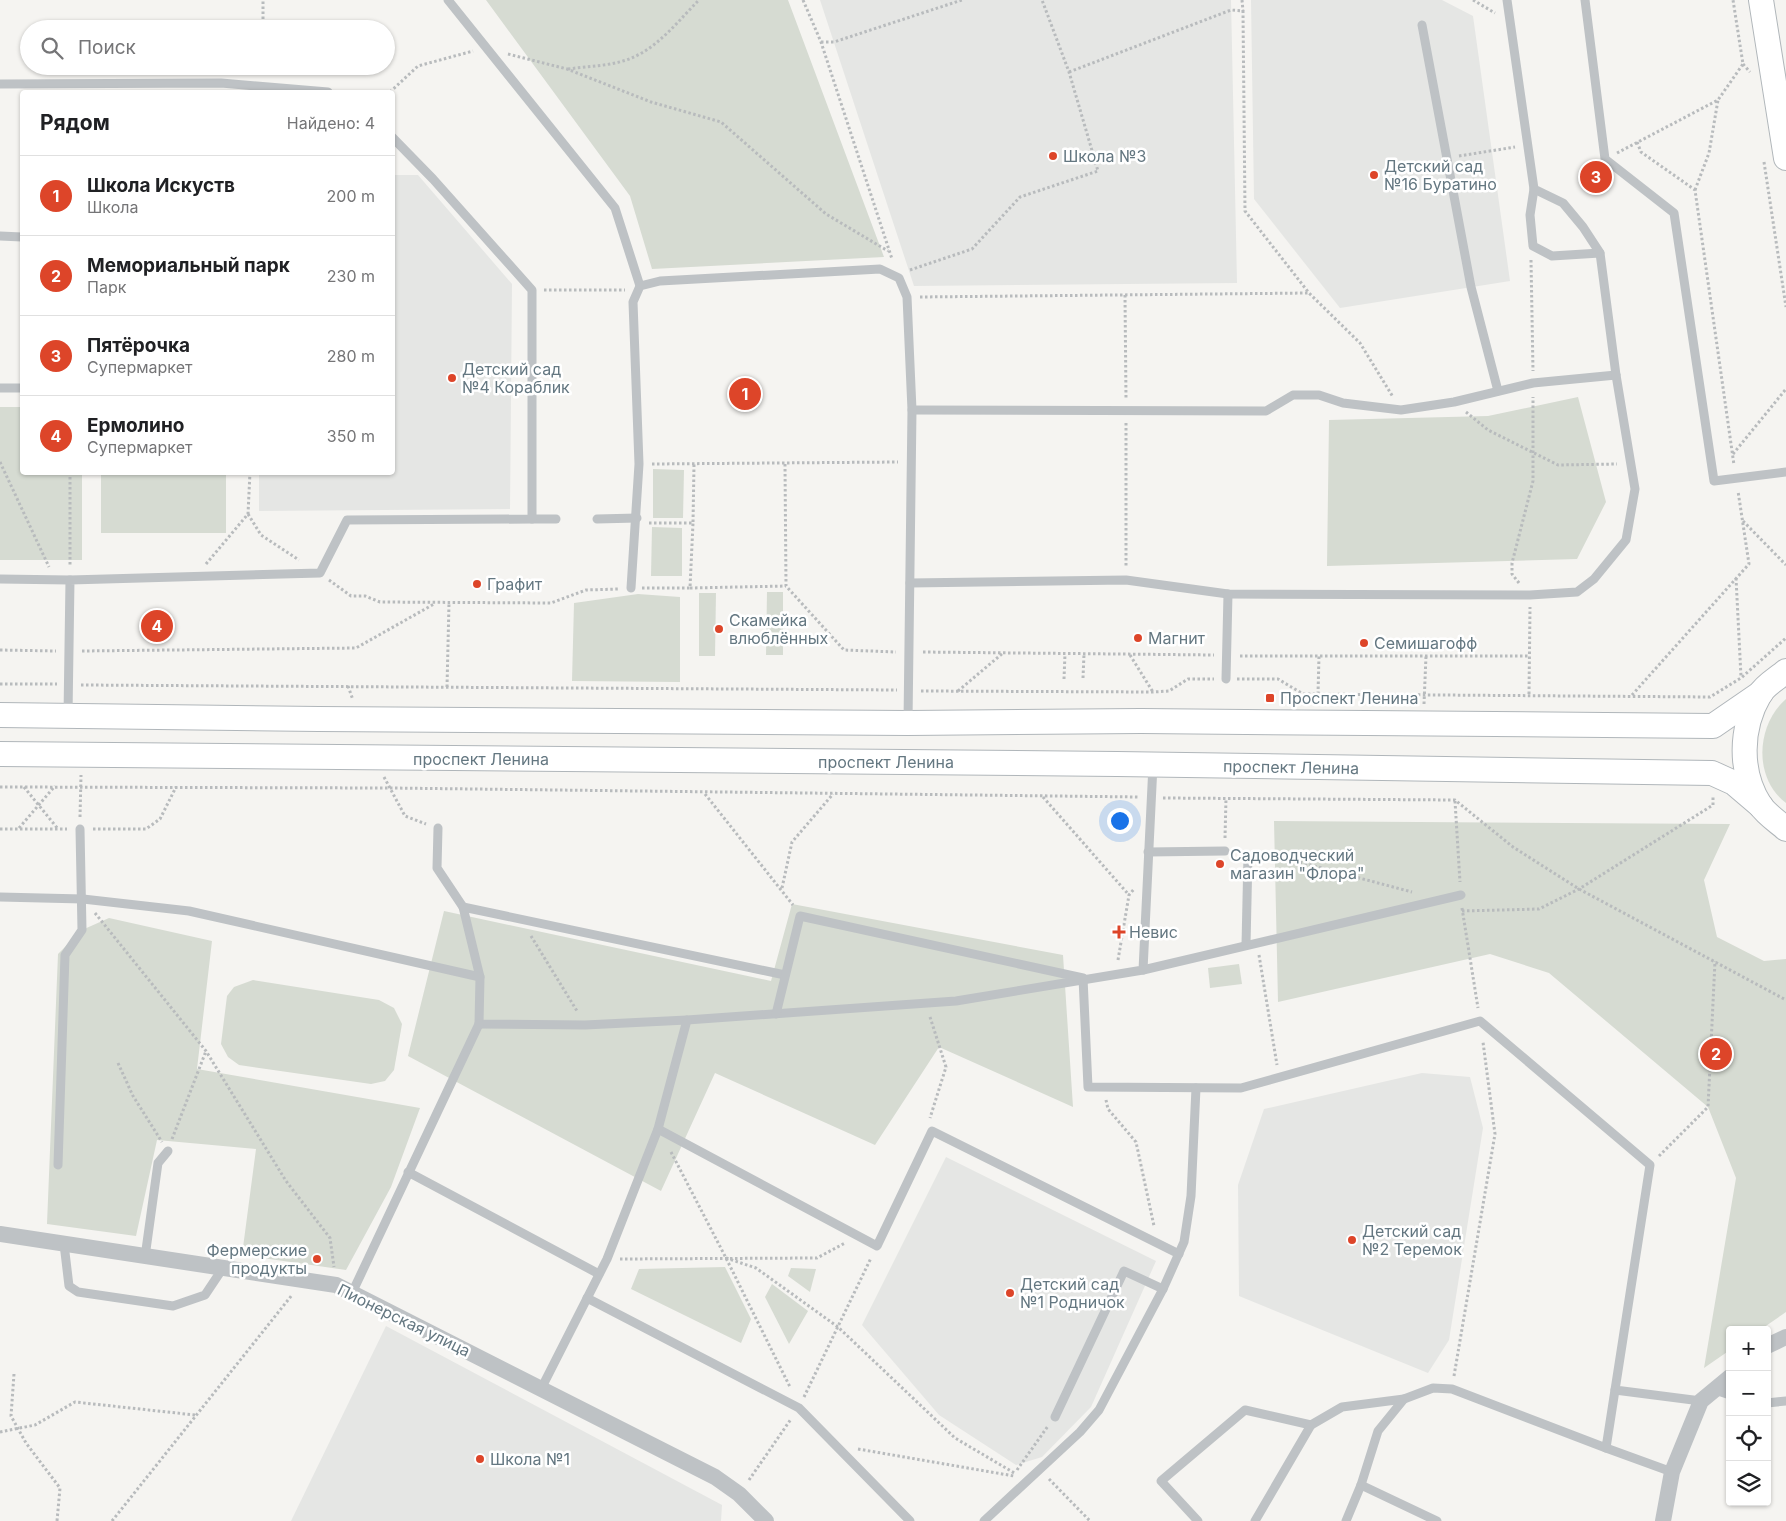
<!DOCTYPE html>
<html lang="ru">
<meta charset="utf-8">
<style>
:root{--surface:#fff;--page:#f6f6f6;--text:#202124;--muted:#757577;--line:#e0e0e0;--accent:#dd4529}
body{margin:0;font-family:Inter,sans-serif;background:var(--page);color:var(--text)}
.controls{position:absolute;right:15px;bottom:15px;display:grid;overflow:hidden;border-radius:5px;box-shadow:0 1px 4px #0004}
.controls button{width:45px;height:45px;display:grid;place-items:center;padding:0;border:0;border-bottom:1px solid var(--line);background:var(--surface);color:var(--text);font:25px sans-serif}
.you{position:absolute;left:1119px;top:820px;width:18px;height:18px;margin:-12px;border:4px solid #fff;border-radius:50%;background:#1a73e8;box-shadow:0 0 0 8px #1a73e833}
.badge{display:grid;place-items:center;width:32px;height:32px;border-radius:50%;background:var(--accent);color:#fff;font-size:16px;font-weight:700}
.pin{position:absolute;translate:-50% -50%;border:2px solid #fff;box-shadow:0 1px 5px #0006}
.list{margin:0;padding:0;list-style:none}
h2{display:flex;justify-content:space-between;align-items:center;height:65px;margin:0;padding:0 20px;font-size:21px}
h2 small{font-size:16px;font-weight:400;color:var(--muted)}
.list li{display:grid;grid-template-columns:32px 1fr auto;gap:15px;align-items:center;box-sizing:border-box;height:80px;padding:0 20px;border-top:1px solid var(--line)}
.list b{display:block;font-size:19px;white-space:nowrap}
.list p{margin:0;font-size:16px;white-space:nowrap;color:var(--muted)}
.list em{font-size:16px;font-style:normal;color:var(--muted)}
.icon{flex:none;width:28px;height:28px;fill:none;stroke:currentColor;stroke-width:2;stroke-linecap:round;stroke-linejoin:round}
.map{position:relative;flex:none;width:1786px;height:1521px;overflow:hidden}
.search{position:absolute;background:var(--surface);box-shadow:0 1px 4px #0004;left:20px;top:20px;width:375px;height:55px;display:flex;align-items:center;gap:12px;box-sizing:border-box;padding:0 18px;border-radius:28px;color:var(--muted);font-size:19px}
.panel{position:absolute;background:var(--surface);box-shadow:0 1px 4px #0004;left:20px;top:90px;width:375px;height:385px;border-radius:5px}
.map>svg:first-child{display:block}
.built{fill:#e5e6e4}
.green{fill:#d6dbd2}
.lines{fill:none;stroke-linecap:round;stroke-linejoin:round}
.secondary-casing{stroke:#b0b6ba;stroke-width:26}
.path{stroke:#b8bbbd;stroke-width:3;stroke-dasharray:2.5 2.5;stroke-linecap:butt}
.lane{stroke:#bec2c5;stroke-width:9}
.street{stroke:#bec2c5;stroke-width:16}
.secondary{stroke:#fff;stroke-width:24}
.poi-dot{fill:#dd4529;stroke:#fff;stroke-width:2}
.labels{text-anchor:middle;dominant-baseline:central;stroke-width:5;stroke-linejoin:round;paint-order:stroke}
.poi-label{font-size:16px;fill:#647781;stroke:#fff;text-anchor:start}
.street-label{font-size:16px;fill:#647781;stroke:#fff}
</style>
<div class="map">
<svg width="1786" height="1521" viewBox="0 0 1786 1521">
<rect width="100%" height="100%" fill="#f5f4f1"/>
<g class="built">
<path d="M820,0H1231L1237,283L914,286Z"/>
<path d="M1251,0H1442L1473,16L1510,281L1340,308L1254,199Z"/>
<path d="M393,175H418L512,284L510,509L259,511V473L392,472Z"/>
<path d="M1422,1073L1470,1077L1483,1128L1449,1340L1428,1373L1239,1296L1238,1185L1264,1109Z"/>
<path d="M946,1157L1156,1261L1091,1407L1042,1457L1016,1465L939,1415L862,1325Z"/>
<path d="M386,1326L722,1505L721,1521H291Z"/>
</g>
<g class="green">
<path d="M486,0H788L884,257L652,269L630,196Z"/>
<path d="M1578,397L1606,502L1577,559L1327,566L1329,420L1488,416Z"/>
<path d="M0,407H22V472L82,473V560H0Z"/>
<path d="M653,469L684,470L683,518H653Z"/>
<rect x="101" y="473" width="125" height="60"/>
<path d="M652,527L682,528V576H651Z"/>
<path d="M767,592H783V655H766Z"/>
<path d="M699,593H716L715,656H699Z"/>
<path d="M638,594L680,597V682L572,681L574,603Z"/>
<path d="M1786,699V803C1753,778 1756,725 1786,699Z"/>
<path d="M1274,821L1730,824L1704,880L1717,937L1764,961L1786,959V1312L1760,1330H1730V1350L1704,1368L1736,1178L1708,1107L1549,973L1490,954L1278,1002Z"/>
<path d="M792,904L1063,955L1073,1107L939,1047L875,1145L715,1073L661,1191L408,1056L444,911L771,981Z"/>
<path d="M109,918L212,941L197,1069L420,1108L391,1187L346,1270L242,1255L256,1149L157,1140L136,1236L47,1224L58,954L82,930Z"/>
<path d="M1239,964L1242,984L1210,988L1208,968Z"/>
<path d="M253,980L379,1000L394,1008L402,1024L394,1070L385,1081L371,1084L239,1065L228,1057L221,1044L227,996L234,987Z"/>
<path d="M725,1267L751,1319L741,1343L631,1289L639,1269Z"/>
<path d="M791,1268L816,1269L810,1292L788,1276Z"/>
<path d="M772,1284L808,1311L789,1344L765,1297Z"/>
</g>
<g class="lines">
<defs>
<g id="secondary">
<path d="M1761,0L1786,158"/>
<path d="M1786,671C1778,678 1765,685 1760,694C1740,728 1739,772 1760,805C1766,814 1778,822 1786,829"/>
<path d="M0,715L319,719L908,723L1141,721L1713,726L1761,693"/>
<path d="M0,754L1117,764L1712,773L1734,783L1761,806"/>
</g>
</defs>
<use href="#secondary" class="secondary-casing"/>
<g class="path">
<path d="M803,0L821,42L892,259"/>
<path d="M1242,0L1243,11"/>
<path d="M1473,0L1495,13"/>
<path d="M263,29V0"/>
<path d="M821,42H834L962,0"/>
<path d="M508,54L567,69L651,102L721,122L826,214L888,251"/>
<path d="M1743,64L1750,72"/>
<path d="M568,69C590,66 616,66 636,56C661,44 680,19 699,0"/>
<path d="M250,72L261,66"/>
<path d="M1069,72L1231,10L1243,11L1245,211L1309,293L1360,343L1393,397"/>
<path d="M390,92L418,66L473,51"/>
<path d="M1637,142L1641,152L1695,190L1734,465"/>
<path d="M1617,153L1718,100L1743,64L1733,0"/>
<path d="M1459,156L1515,147"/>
<path d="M1764,162L1786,307"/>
<path d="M1695,190L1709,153L1718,100"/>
<path d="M1531,260L1533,371"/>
<path d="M910,270L972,249L1020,197L1098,171L1069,72L1042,0"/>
<path d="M544,290H625"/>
<path d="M1125,295L1126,399"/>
<path d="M920,297L1309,293"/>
<path d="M1466,412L1488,430L1558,465L1617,464"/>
<path d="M1126,423V567"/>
<path d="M1733,454L1786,389"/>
<path d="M0,462L49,567"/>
<path d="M652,464L898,462"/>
<path d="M785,464L786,586L844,650L896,652"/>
<path d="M70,472V567"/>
<path d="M248,514L261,535L299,560"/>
<path d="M1743,521L1786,565"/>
<path d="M649,523H693L694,464"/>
<path d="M206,564L248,514L250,472"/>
<path d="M1736,578L1741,677"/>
<path d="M329,580L351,596H365L380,602L551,603L586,590L619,589"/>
<path d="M1519,583L1512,574V563L1533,481V397"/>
<path d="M642,588H690L693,523"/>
<path d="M690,588L786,586"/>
<path d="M0,650L56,651"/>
<path d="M82,651L356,648L434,604"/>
<path d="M923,652L1214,655"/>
<path d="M1130,655L1153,692"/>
<path d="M1240,656H1529"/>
<path d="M1083,678L1084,654"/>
<path d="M1064,679L1065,654"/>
<path d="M1237,679H1278L1303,694L1710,697L1741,678L1786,638"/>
<path d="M0,684H57"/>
<path d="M81,685L897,690"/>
<path d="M348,686L353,700"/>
<path d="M447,687L449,603"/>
<path d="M921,691L1153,692L1169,691L1188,679H1214"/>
<path d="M958,691L1003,653"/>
<path d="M1318,694L1319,656"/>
<path d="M1529,694L1530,607"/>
<path d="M1632,695L1749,564L1738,491"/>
<path d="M1424,704L1426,656"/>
<path d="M384,777L405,816L426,824"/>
<path d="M0,787L390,788L1139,797"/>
<path d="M24,787L58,829"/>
<path d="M705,794L793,905"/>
<path d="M1043,797L1129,895"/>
<path d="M1163,798L1455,800L1513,847L1579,889L1786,1000"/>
<path d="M1455,801L1460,882"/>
<path d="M80,817L81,775"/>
<path d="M19,828L55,786"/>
<path d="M0,829H67"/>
<path d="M93,829H146L160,819L176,787"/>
<path d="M1225,838L1226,798"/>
<path d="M1260,857L1299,862L1412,892"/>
<path d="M782,888L792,842L833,794"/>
<path d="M1462,908L1478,1008"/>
<path d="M1462,911L1539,909L1579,889L1713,805V795"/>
<path d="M95,913L206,1051L286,1181L330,1238L334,1267"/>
<path d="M531,936L577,1011"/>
<path d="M1259,955L1277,1065"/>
<path d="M1118,960L1129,895L1134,889"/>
<path d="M930,1017L946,1067L930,1118"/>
<path d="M118,1063L133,1096L162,1142"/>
<path d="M1106,1100L1108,1109L1136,1142L1154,1226"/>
<path d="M172,1139L206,1051"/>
<path d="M671,1152L726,1258L790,1387"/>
<path d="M1659,1156L1708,1107L1715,961"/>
<path d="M726,1258L756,1268L838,1327L955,1438L1016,1474"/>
<path d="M620,1259L817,1258L845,1243"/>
<path d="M14,1374L11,1416L26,1443L60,1488L57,1521"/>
<path d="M1454,1376L1495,1134L1483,1042"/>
<path d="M804,1397L871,1258"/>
<path d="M0,1432L35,1425L75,1402L195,1415"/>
<path d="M858,1449L1014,1476"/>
<path d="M1017,1470L1048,1426"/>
<path d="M1049,1479L1090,1521"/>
<path d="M749,1480L791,1419"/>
<path d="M112,1521L292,1295"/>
</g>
<g class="lane">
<path d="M448,0L615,208L640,286"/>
<path d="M1585,0L1605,159L1674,213L1714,481L1786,472"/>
<path d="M1422,25L1471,287L1498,391"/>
<path d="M0,84L221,83L328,92"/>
<path d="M1534,189L1530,215L1533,246L1552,256L1600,253"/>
<path d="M0,236L22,237"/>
<path d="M0,388H22"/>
<path d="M912,410L1266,411L1293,395H1319L1343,403L1401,410L1454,402L1533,383L1616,375"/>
<path d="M532,519H556"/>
<path d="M597,519L637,518"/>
<path d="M0,579L70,580"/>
<path d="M910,583L1126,580L1228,594L1530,595L1577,592L1594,579L1626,540L1635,489L1616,375L1600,253L1583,227L1563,203L1534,189L1507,0"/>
<path d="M631,588L639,464L633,302L640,286L660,281L880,269L899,278L907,297L912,410L908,722"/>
<path d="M1226,679L1228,594"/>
<path d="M68,715L70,580L320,573L347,520L532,519V290L433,179L392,137"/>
<path d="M438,828L437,868L463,907L480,977"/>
<path d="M1148,852L1225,851"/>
<path d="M0,897L83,899L189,911L480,977L479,1024L585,1025L687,1020L956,1001L1143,970L1153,765"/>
<path d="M463,907L785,975"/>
<path d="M1246,945L1248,855"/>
<path d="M1143,970L1461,895"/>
<path d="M776,1014L800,916L1083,978L1088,1087L1241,1088L1480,1021L1650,1165L1615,1390L1701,1401"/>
<path d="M658,1129L877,1246L932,1131L1179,1254"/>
<path d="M58,1165L65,955L82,930L80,829"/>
<path d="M408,1172L599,1274"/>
<path d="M64,1244L69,1286L78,1292L173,1306L205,1295L223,1268"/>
<path d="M145,1257L158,1163L168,1151"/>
<path d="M352,1293L479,1024"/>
<path d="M587,1298L799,1408L910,1521"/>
<path d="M541,1389L607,1259L658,1129L687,1020"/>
<path d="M1715,1390L1730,1395"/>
<path d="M1767,1403L1786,1401"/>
<path d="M1055,1417L1124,1271L1163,1289"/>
<path d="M1606,1448L1672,1472"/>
<path d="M1361,1485L1437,1521"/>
<path d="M984,1521L1080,1432L1099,1410L1163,1289L1184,1242L1191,1196L1196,1088"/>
<path d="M1198,1521L1161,1481L1245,1410L1311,1425L1342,1407L1404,1399"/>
<path d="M1255,1521L1311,1425"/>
<path d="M1346,1521L1361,1485L1378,1431L1404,1399L1433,1388L1452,1389L1606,1448L1615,1390"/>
</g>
<g class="street">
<path d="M0,1234L336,1285L715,1477L739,1494L766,1521"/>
<path d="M1767,1346L1786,1337"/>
<path d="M1663,1521L1672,1472L1701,1401L1730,1377"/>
</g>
<use href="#secondary" class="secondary"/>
</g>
<g class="poi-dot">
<circle cx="1053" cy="156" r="5"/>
<circle cx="1374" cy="175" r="5"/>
<circle cx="452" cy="378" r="5"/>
<circle cx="477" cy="584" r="5"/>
<circle cx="719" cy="629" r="5"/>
<circle cx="1138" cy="638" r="5"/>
<circle cx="1364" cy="643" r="5"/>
<rect x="1265" y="693" width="10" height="10" rx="2.5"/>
<circle cx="1220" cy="864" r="5"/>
<path d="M1116.5 924.5h5v5h5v5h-5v5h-5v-5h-5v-5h5z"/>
<circle cx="1352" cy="1240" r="5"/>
<circle cx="317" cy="1259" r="5"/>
<circle cx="1010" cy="1293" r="5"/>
<circle cx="480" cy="1459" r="5"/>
</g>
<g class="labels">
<g class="poi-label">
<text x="1063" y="156">Школа №3</text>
<text x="1384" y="166">Детский сад<tspan x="1384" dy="18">№16 Буратино</tspan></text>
<text x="462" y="369">Детский сад<tspan x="462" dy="18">№4 Кораблик</tspan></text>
<text x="487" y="584">Графит</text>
<text x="729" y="620">Скамейка<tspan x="729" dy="18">влюблённых</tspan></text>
<text x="1148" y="638">Магнит</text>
<text x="1374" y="643">Семишагофф</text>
<text x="1280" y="698">Проспект Ленина</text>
<text x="1230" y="855">Садоводческий<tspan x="1230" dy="18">магазин "Флора"</tspan></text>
<text x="1129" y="932">Невис</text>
<text x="1362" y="1231">Детский сад<tspan x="1362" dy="18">№2 Теремок</tspan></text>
<text x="307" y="1250" text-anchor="end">Фермерские<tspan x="307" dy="18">продукты</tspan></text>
<text x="1020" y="1284">Детский сад<tspan x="1020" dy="18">№1 Родничок</tspan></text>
<text x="490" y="1459">Школа №1</text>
</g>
<g class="street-label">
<text x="481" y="759">проспект Ленина</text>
<text x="886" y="762">проспект Ленина</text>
<text transform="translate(1291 767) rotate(1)">проспект Ленина</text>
<text transform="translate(404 1320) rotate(26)">Пионерская улица</text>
</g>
</g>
</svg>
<div class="controls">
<button>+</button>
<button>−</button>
<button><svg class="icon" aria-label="locate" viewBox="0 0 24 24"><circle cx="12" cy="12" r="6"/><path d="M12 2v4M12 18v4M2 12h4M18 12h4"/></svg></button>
<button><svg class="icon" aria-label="layers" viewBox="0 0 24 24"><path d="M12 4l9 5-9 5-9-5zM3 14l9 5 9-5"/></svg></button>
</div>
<div class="you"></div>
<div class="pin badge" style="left:745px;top:394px">1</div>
<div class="pin badge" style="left:1716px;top:1054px">2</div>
<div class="pin badge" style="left:1596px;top:177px">3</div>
<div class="pin badge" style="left:157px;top:626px">4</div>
<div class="search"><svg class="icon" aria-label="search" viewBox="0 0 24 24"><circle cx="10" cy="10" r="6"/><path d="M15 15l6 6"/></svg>Поиск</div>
<section class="panel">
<h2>Рядом<small>Найдено: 4</small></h2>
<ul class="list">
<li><span class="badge">1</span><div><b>Школа Искуств</b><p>Школа</p></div><em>200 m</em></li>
<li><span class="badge">2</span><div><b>Мемориальный парк</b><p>Парк</p></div><em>230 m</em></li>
<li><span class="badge">3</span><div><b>Пятёрочка</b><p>Супермаркет</p></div><em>280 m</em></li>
<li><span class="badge">4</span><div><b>Ермолино</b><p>Супермаркет</p></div><em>350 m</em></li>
</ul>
</section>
</div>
